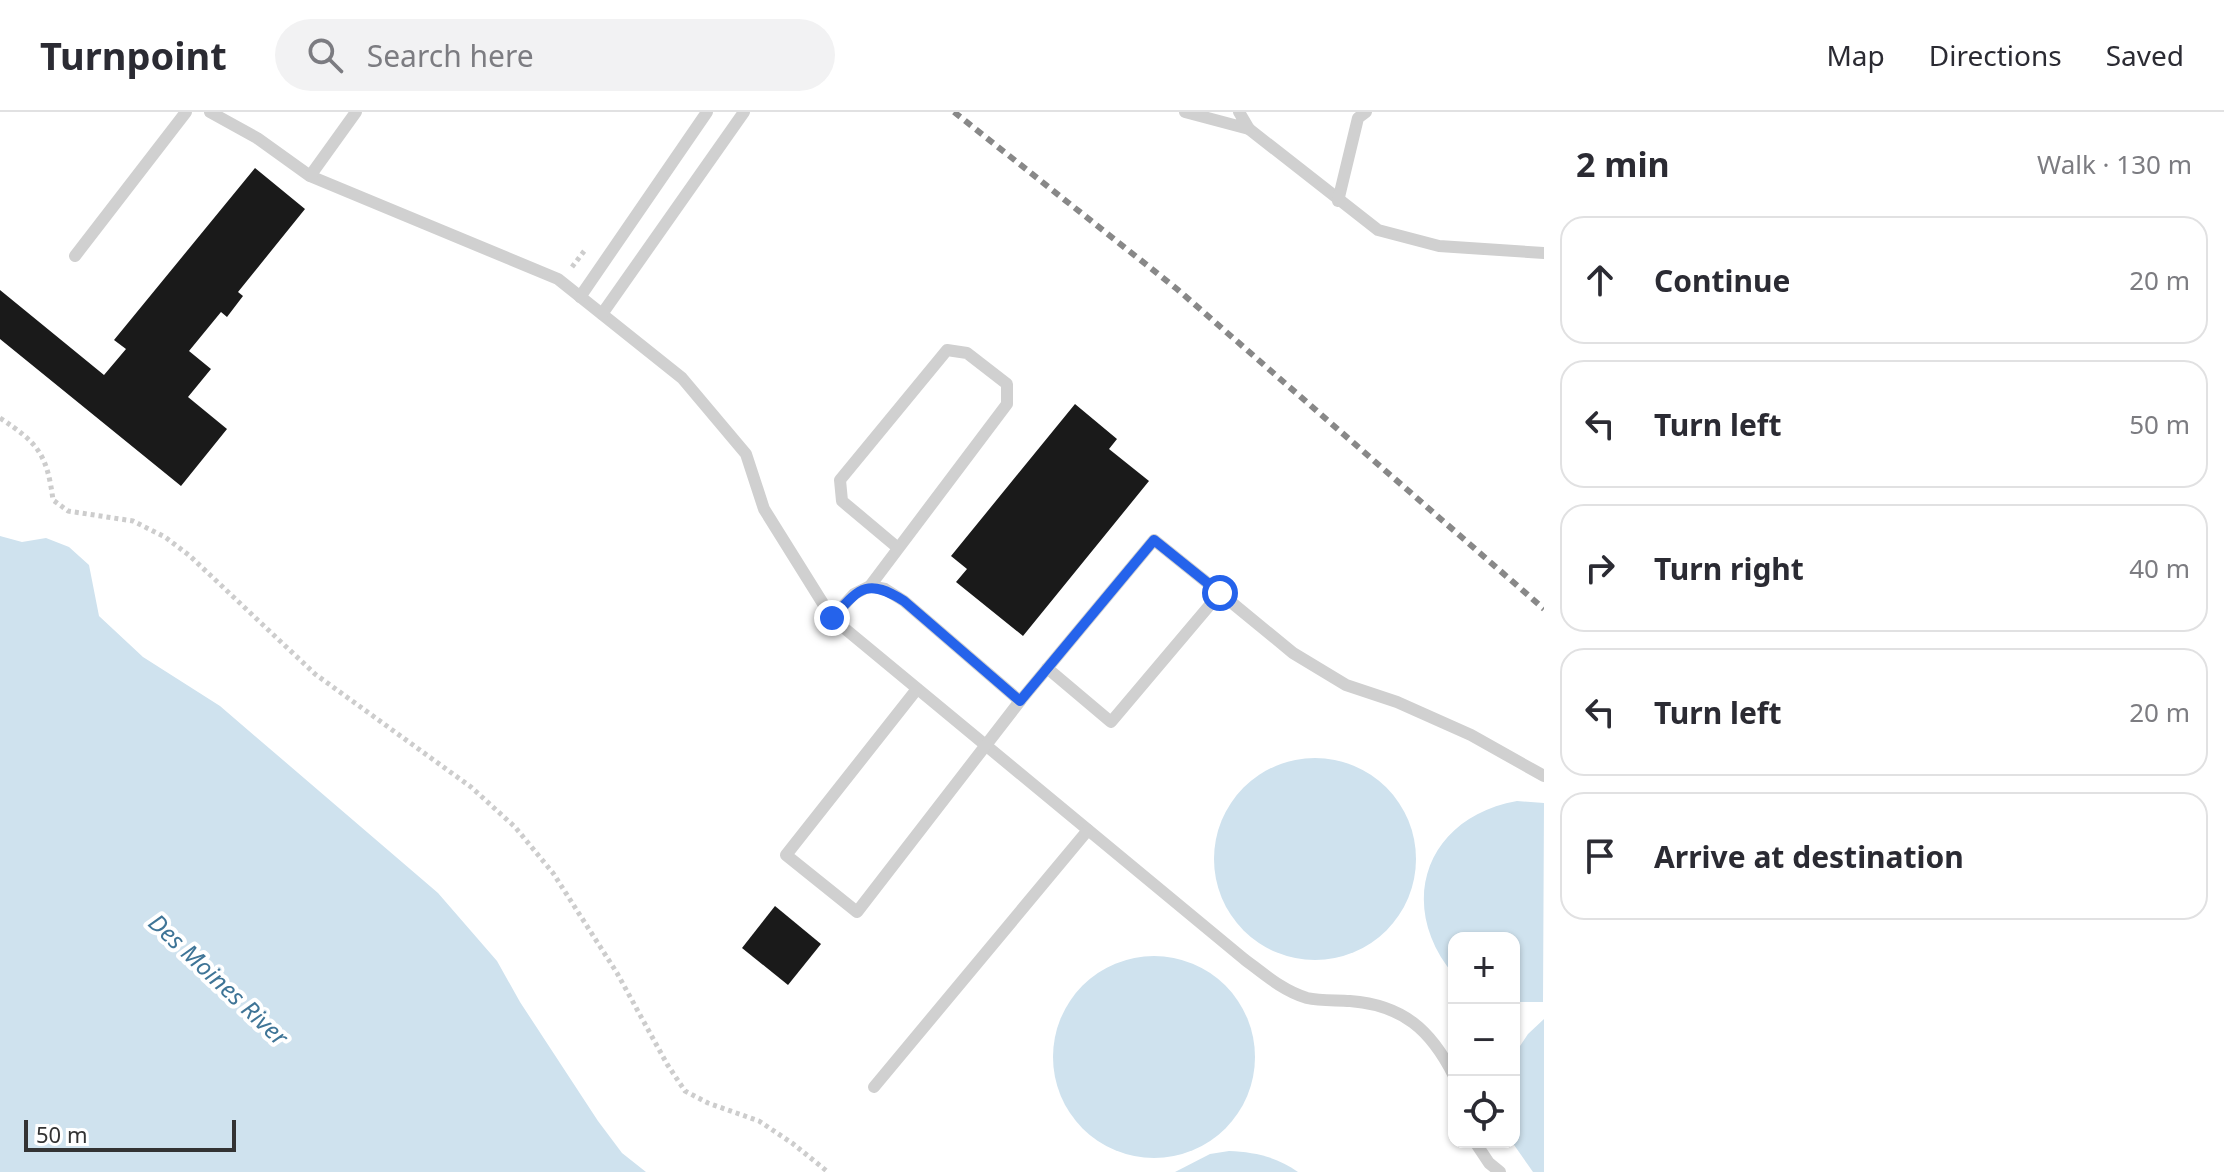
<!DOCTYPE html>
<meta charset="utf-8">
<style>
:root{--surface:#fff;--page:#f2f2f3;--text:#2b2b33;--muted:#7c7c81;--line:#e1e1e2}
body{margin:0;font-family:"Noto Sans",sans-serif;background:var(--page);color:var(--text)}
.controls{position:absolute;right:24px;bottom:24px;display:grid;overflow:hidden;border-radius:16px;box-shadow:0 2px 6px #0004}
.controls button{width:72px;height:72px;display:grid;place-items:center;padding:0;border:0;border-bottom:2px solid var(--line);background:var(--surface);color:var(--text);font:40px sans-serif}
.scale{position:absolute;left:24px;bottom:20px;width:212px;box-sizing:border-box;padding-left:8px;border:4px solid #333;border-top:0;font-size:22px;line-height:28px;white-space:nowrap;color:#333;-webkit-text-stroke:6px #fff;paint-order:stroke}
.stop{position:absolute;width:24px;height:24px;margin:-18px;border:6px solid #2563eb;border-radius:50%;background:#fff}
.stop.end{background:#2563eb;border-color:#fff;box-shadow:0 2px 8px #0008}
.list{margin:0;padding:0;list-style:none}
h2{display:flex;justify-content:space-between;align-items:center;height:104px;margin:0;padding:0 32px;font-size:34px}
h2 small{font-size:26px;font-weight:400;color:var(--muted)}
.list li{display:grid;grid-template-columns:52px 1fr auto;gap:24px;align-items:center;box-sizing:border-box;height:128px;margin:0 16px 16px;padding:0 16px;border:2px solid var(--line);border-radius:24px}
.list b{display:block;font-size:30px;white-space:nowrap}
.list em{font-size:26px;font-style:normal;color:var(--muted)}
.icon{flex:none;width:44px;height:44px;fill:none;stroke:currentColor;stroke-width:2;stroke-linecap:round;stroke-linejoin:round}
.map{position:relative;flex:none;width:1544px;height:1060px;overflow:hidden}
header{display:flex;align-items:center;gap:48px;box-sizing:border-box;height:112px;padding:0 40px;background:var(--surface);border-bottom:2px solid var(--line)}
header strong{font-size:38px}
nav{display:flex;gap:44px;margin-inline-start:auto;font-size:28px}
.search{width:560px;height:72px;background:var(--page);display:flex;align-items:center;gap:20px;box-sizing:border-box;padding:0 28px;border-radius:44px;color:var(--muted);font-size:30px}
main{display:flex}
aside{flex:1;background:var(--surface)}
.map>svg:first-child{display:block}
.water{fill:#cfe2ee}
.building{fill:#1a1a1a}
.lines{fill:none;stroke-linecap:round;stroke-linejoin:round}
.path{stroke:#cdcdcd;stroke-width:5;stroke-dasharray:4 4;stroke-linecap:butt}
.service{stroke:#d0d0d0;stroke-width:12}
.rail{stroke:#888;stroke-width:6;stroke-dasharray:8 6;stroke-linecap:butt}
.route{stroke:#2563eb;stroke-width:10}
.labels{text-anchor:middle;dominant-baseline:central;stroke-width:8;stroke-linejoin:round;paint-order:stroke}
.water-label{font-size:24px;font-style:italic;fill:#3f7597;stroke:#fff}
</style>
<header>
<strong>Turnpoint</strong>
<div class="search"><svg class="icon" aria-label="search" viewBox="0 0 24 24"><circle cx="10" cy="10" r="6"/><path d="M15 15l6 6"/></svg>Search here</div>
<nav><a>Map</a><a>Directions</a><a>Saved</a></nav>
</header>
<main>
<div class="map">
<svg width="1544" height="1060" viewBox="0 0 1544 1060">
<rect width="100%" height="100%" fill="#fff"/>
<g class="water">
<path d="M0,424L22,430L46,426L69,435L89,453L99,504L143,545L220,594L438,781L497,849L520,890L598,1009L622,1041L646,1060H0Z"/>
<circle cx="1315" cy="747" r="101"/>
<path d="M1517,689L1544,691L1543,890H1514V826H1454V863C1395,793 1426,705 1517,689Z"/>
<circle cx="1154" cy="945" r="101"/>
<path d="M1544,907V1060H1533L1512,1030H1514V943L1528,922Z"/>
<path d="M1229,1039C1255,1040 1277,1045 1298,1060H1175L1210,1042Z"/>
</g>
<g class="building">
<path d="M255,56L305,97L238,180L243,184L227,205L221,200L189,239L211,257L188,285L227,317L181,374L0,227V178L104,263L126,237L114,228Z"/>
<path d="M1075,292L1117,327L1109,337L1149,369L1023,524L956,470L967,457L951,444Z"/>
<path d="M775,794L821,832L788,873L742,836Z"/>
</g>
<g class="lines">
<g class="path">
<path d="M572,155L585,138"/>
<path d="M0,306C38,331 47,342 53,388L68,399L133,409L165,425L190,444L315,562L471,675L515,715L553,761L617,861L667,952L685,979L708,991L759,1009L792,1031L828,1060"/>
</g>
<g class="service">
<path d="M210,0L257,26L310,64L558,167L682,266L746,342L764,397L832,506L1244,847C1264,862 1283,879 1307,886C1320,889 1336,888 1350,889C1403,893 1431,918 1454,964"/>
<path d="M1185,0L1249,17L1239,0"/>
<path d="M1249,17L1378,118L1439,134L1544,141"/>
<path d="M310,64L356,0"/>
<path d="M1338,89L1358,6L1366,0"/>
<path d="M75,144L186,0"/>
<path d="M580,185L707,0"/>
<path d="M602,202L744,0"/>
<path d="M870,474L1007,292V272L967,241L947,238L840,368L842,389L898,436"/>
<path d="M1220,481L1293,541L1346,573L1397,590L1471,623L1544,664"/>
<path d="M832,506L854,482L870,474L885,477L904,489L1020,589"/>
<path d="M917,577L786,743L857,800L1020,589L1154,428L1220,481L1111,610L1047,556"/>
<path d="M874,975L1088,718"/>
<path d="M1475,1030L1489,1051L1500,1060"/>
</g>
<path class="rail" d="M954,0L1177,177L1544,497"/>
</g>
<g class="lines">
<path class="route" d="M832,506C859,477 866,465 904,489L1020,589L1154,428L1220,481"/>
</g>
<g class="labels">
<g class="water-label">
<text transform="translate(219 867) rotate(43)">Des Moines River</text>
</g>
</g>
</svg>
<div class="controls">
<button>+</button>
<button>−</button>
<button><svg class="icon" aria-label="locate" viewBox="0 0 24 24"><circle cx="12" cy="12" r="6"/><path d="M12 2v4M12 18v4M2 12h4M18 12h4"/></svg></button>
</div>
<div class="scale">50 m</div>
<div class="stop" style="left:1220px;top:481px"></div>
<div class="stop end" style="left:832px;top:506px"></div>
</div>
<aside>
<h2>2 min<small>Walk · 130 m</small></h2>
<ul class="list">
<li><svg class="icon" aria-label="ahead" viewBox="0 0 24 24"><path d="M12 20V5M6 11l6-6 6 6"/></svg><div><b>Continue</b></div><em>20 m</em></li>
<li><svg class="icon" aria-label="left" viewBox="0 0 24 24"><path d="M17 20v-9H6M10 6l-5 5 5 5"/></svg><div><b>Turn left</b></div><em>50 m</em></li>
<li><svg class="icon" aria-label="right" viewBox="0 0 24 24"><path d="M7 20v-9h11M14 6l5 5-5 5"/></svg><div><b>Turn right</b></div><em>40 m</em></li>
<li><svg class="icon" aria-label="left" viewBox="0 0 24 24"><path d="M17 20v-9H6M10 6l-5 5 5 5"/></svg><div><b>Turn left</b></div><em>20 m</em></li>
<li><svg class="icon" aria-label="arrive" viewBox="0 0 24 24"><path d="M6 21V4h12l-3 4 3 4H6"/></svg><div><b>Arrive at destination</b></div></li>
</ul>
</aside>
</main>
